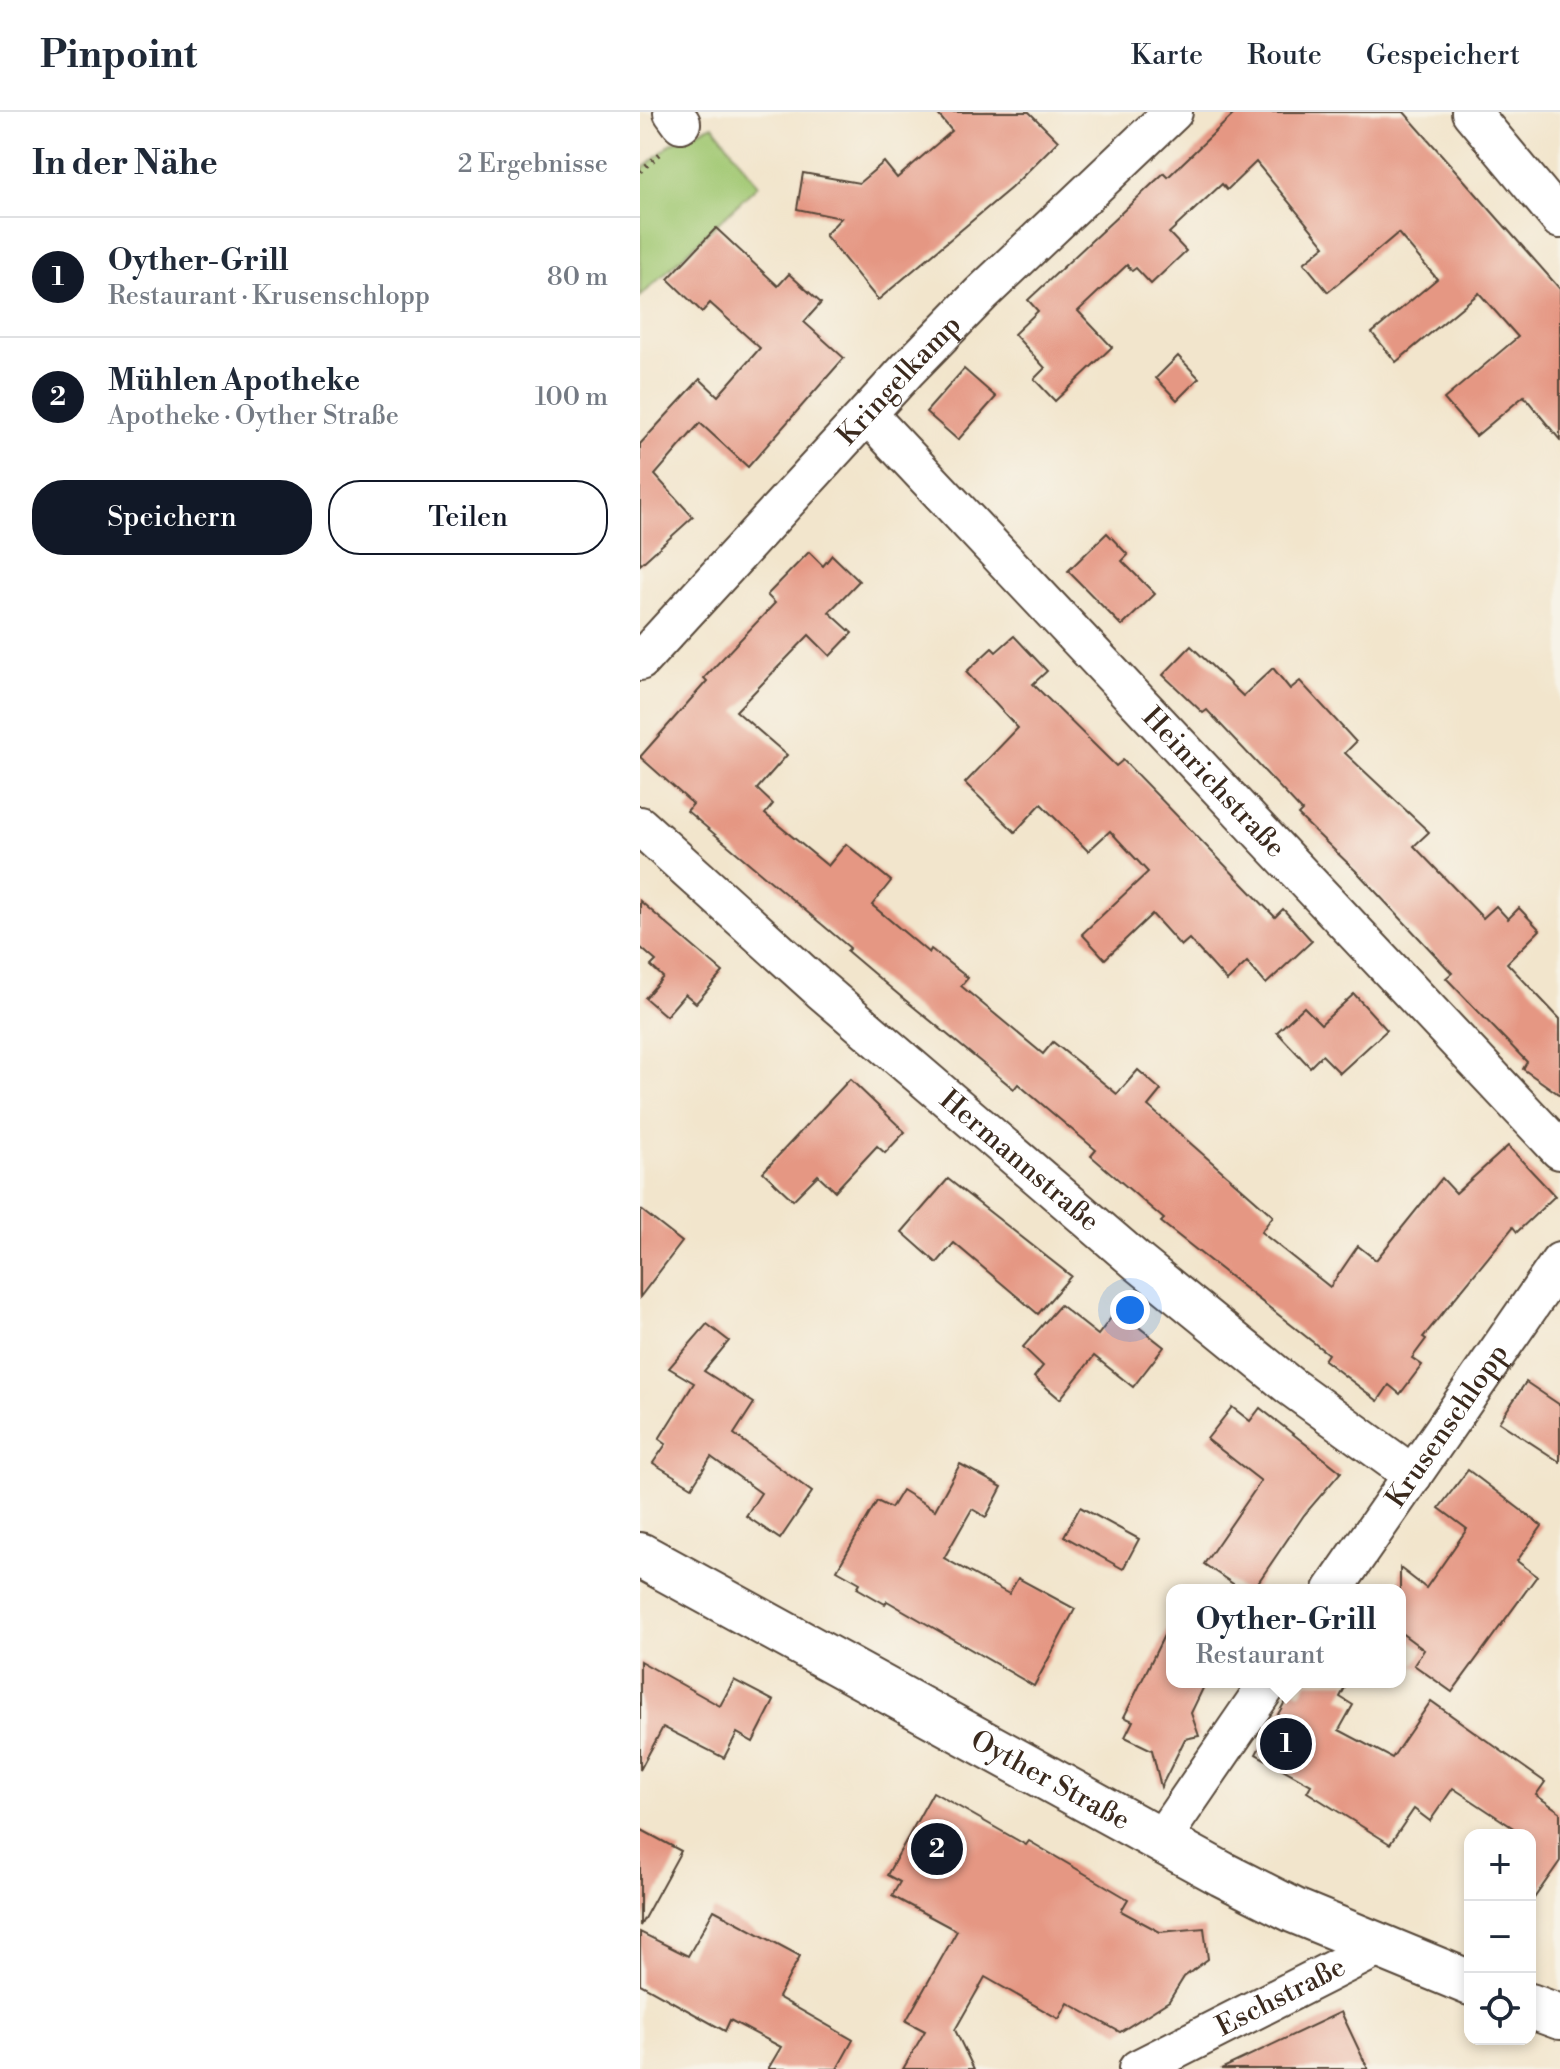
<!DOCTYPE html>
<html lang="de">
<meta charset="utf-8">
<style>
:root{--surface:#fff;--page:#f6f6f7;--text:#1f2937;--muted:#747a83;--line:#e0e1e3;--accent:#111827}
body{margin:0;font-family:"Libre Bodoni",serif;background:var(--page);color:var(--text)}
.controls{position:absolute;right:24px;bottom:24px;display:grid;overflow:hidden;border-radius:16px;box-shadow:0 4px 12px #0003}
.controls button{width:72px;height:72px;display:grid;place-items:center;padding:0;border:0;border-bottom:2px solid var(--line);background:var(--surface);color:var(--text);font:40px sans-serif}
.you{position:absolute;left:490px;top:1198px;width:28px;height:28px;margin:-20px;border:6px solid #fff;border-radius:50%;background:#1a73e8;box-shadow:0 0 0 12px #1a73e833}
.badge{display:grid;place-items:center;width:52px;height:52px;border-radius:50%;background:var(--accent);color:#fff;font-size:26px;font-weight:700}
.pin{position:absolute;translate:-50% -50%;border:4px solid #fff;box-shadow:0 2px 8px #0006}
.popup{position:absolute;left:526px;top:1472px;width:240px;height:104px;box-sizing:border-box;display:grid;place-content:center;border-radius:16px;background:var(--surface);filter:drop-shadow(0 2px 6px #0005);font-size:26px;white-space:nowrap;color:var(--muted)}
.popup b{font-size:30px;color:var(--text)}
.popup::after{content:'';position:absolute;left:50%;top:100%;margin-left:-16px;border:16px solid transparent;border-top-color:var(--surface)}
.list{margin:0;padding:0;list-style:none}
h2{display:flex;justify-content:space-between;align-items:center;height:104px;margin:0;padding:0 32px;font-size:34px}
h2 small{font-size:26px;font-weight:400;color:var(--muted)}
.list li{display:grid;grid-template-columns:52px 1fr auto;gap:24px;align-items:center;box-sizing:border-box;height:120px;padding:0 32px;border-top:2px solid var(--line)}
.list b{display:block;font-size:30px;white-space:nowrap}
.list p{margin:0;font-size:26px;white-space:nowrap;color:var(--muted)}
.list em{font-size:26px;font-style:normal;color:var(--muted)}
.actions{display:flex;gap:16px;padding:24px 32px}
.actions a{flex:1;padding:18px 0;border:2px solid var(--accent);border-radius:32px;text-align:center;font-size:28px;color:var(--accent)}
.actions .main{background:var(--accent);color:#fff}
.icon{flex:none;width:44px;height:44px;fill:none;stroke:currentColor;stroke-width:2;stroke-linecap:round;stroke-linejoin:round}
.map{position:relative;flex:none;width:920px;height:1957px;overflow:hidden}
header{display:flex;align-items:center;gap:48px;box-sizing:border-box;height:112px;padding:0 40px;background:var(--surface);border-bottom:2px solid var(--line)}
header strong{font-size:38px}
nav{display:flex;gap:44px;margin-inline-start:auto;font-size:28px}
main{display:flex}
aside{flex:1;background:var(--surface)}
.map>svg:first-child{display:block}
.green{fill:#a3c974;stroke:#6f7a49;stroke-width:2}
.building{fill:#e59783}
.lines{fill:none;stroke-linecap:round;stroke-linejoin:round}
.minor-casing{stroke:#564638;stroke-width:42}
.secondary-casing{stroke:#564638;stroke-width:48}
.path{stroke:#564638;stroke-width:5;stroke-dasharray:2 6;stroke-linecap:butt}
.minor{stroke:#fff;stroke-width:38}
.secondary{stroke:#fff;stroke-width:44}
.labels{text-anchor:middle;dominant-baseline:central;stroke-width:6;stroke-linejoin:round;paint-order:stroke}
.street-label{font-size:28px;fill:#3b2a1e;stroke:#f7f3e8}
</style>
<header>
<strong>Pinpoint</strong>
<nav><a>Karte</a><a>Route</a><a>Gespeichert</a></nav>
</header>
<main>
<aside>
<h2>In der Nähe<small>2 Ergebnisse</small></h2>
<ul class="list">
<li><span class="badge">1</span><div><b>Oyther-Grill</b><p>Restaurant · Krusenschlopp</p></div><em>80 m</em></li>
<li><span class="badge">2</span><div><b>Mühlen Apotheke</b><p>Apotheke · Oyther Straße</p></div><em>100 m</em></li>
</ul>
<div class="actions"><a class="main">Speichern</a><a>Teilen</a></div>
</aside>
<div class="map">
<svg width="920" height="1957" viewBox="0 0 920 1957">
<rect width="100%" height="100%" fill="#f7f3e8"/>
<filter id="ink" filterUnits="userSpaceOnUse"><feTurbulence type="fractalNoise" baseFrequency=".0125" numOctaves="2"/><feDisplacementMap in="SourceGraphic" scale="16" xChannelSelector="R" yChannelSelector="G"/><feConvolveMatrix kernelMatrix="1 2 1 2 8 2 1 2 1" color-interpolation-filters="sRGB"/></filter>
<filter id="wash" filterUnits="userSpaceOnUse"><feTurbulence type="fractalNoise" baseFrequency=".006" numOctaves="4" result="noise"/><feDisplacementMap in="SourceGraphic" scale="32" xChannelSelector="R" yChannelSelector="G"/><feGaussianBlur stdDeviation="1.8" result="paint"/><feColorMatrix in="noise" values="0 0 0 0 0 0 0 0 0 0 0 0 0 0 0 0 0 1.4 0 .05"/><feComposite in="paint" operator="in"/></filter>
<g filter="url(#wash)">
<rect width="100%" height="100%" fill="#f2e5cc"/>
<path class="green" d="M73,13L118,73L0,185V59L32,31Z"/>
<g id="blocks">
<g class="building">
<path d="M296,0H389L418,29L371,76L238,188L185,123L201,106L157,97L163,61L219,71L244,50L257,66L312,19Z"/>
<path d="M596,0H764L920,177V328L884,284L836,324L804,287L878,225L839,181L756,250L732,221L797,167L758,121L688,180L664,151L685,134L616,50L587,78L582,72L529,121L546,139L511,172L496,156L492,159L487,153L438,199L472,235L415,289L394,267L405,256L374,222L398,199L388,188L524,61L528,65Z"/>
<path d="M76,116L138,174L149,162L181,191L164,210L204,246L108,355L60,311L15,363L53,405L0,453V332L60,267L78,284L120,236L70,191L62,200L28,167Z"/>
<path d="M538,244L559,266L537,288L516,266Z"/>
<path d="M324,257L356,285L318,328L286,300Z"/>
<path d="M467,421L488,443L482,449L515,482L482,514L428,459Z"/>
<path d="M169,440L183,454L192,443L219,469L189,500L212,521L190,544L169,523L96,599L147,643L117,677L133,692L125,702L188,754L206,732L251,769L232,793L289,841L291,837L328,866L321,874L403,942L413,930L477,982L498,958L521,978L508,994L633,1104L621,1120L690,1175L718,1134L736,1148L802,1066L816,1081L868,1034L915,1084L877,1120L873,1115L783,1225L786,1227L772,1246L782,1253L760,1282L749,1273L738,1289L684,1248L688,1242L521,1110L524,1107L451,1044L456,1038L378,972L374,977L259,883L207,839L210,836L47,699L53,692L0,645L67,569L64,566L135,491L127,483Z"/>
<path d="M374,524L407,559L393,572L476,654L483,648L635,805L643,797L672,829L626,872L607,850L587,869L549,827L541,834L512,802L465,847L442,822L508,760L470,719L448,739L401,692L375,720L325,671L378,616L326,560L352,536L356,540Z"/>
<path d="M551,534L603,584L633,556L650,577L660,569L716,630L705,641L789,720L774,734L843,806L856,794L868,807L879,796L900,818L867,851L920,907V983L883,957L887,950L806,866L812,861L718,761L658,703L662,699L567,598L563,601L523,563Z"/>
<path d="M0,789L83,860L56,891L45,882L26,904L5,886L23,865L11,854L16,849L0,835Z"/>
<path d="M714,882L747,918L700,961L682,943L670,955L637,920L664,895L681,912Z"/>
<path d="M210,967L265,1020L245,1041L237,1034L195,1079L178,1063L153,1088L123,1060Z"/>
<path d="M308,1067L431,1164L398,1202L314,1131L297,1151L262,1120Z"/>
<path d="M0,1097L42,1130L0,1185Z"/>
<path d="M420,1193L458,1223L477,1198L524,1235L493,1275L454,1244L420,1287L394,1265L403,1254L383,1235Z"/>
<path d="M67,1212L89,1229L64,1259L114,1291L94,1322L172,1380L140,1427L106,1404L121,1381L71,1345L52,1375L13,1351L26,1332L19,1327L54,1271L29,1256Z"/>
<path d="M886,1270L920,1293V1350L859,1310Z"/>
<path d="M592,1295L610,1309L620,1296L701,1360L664,1403L613,1478H602L564,1452L621,1369L567,1327Z"/>
<path d="M320,1352L362,1375L346,1405L332,1397L304,1446L369,1482L378,1466L435,1497L394,1574L247,1489L245,1492L217,1476L220,1471L197,1458L237,1389L251,1396L262,1378L295,1398Z"/>
<path d="M828,1358L902,1414L877,1449L897,1464L812,1580L774,1553L784,1538L760,1520V1456L786,1476L827,1417L799,1396Z"/>
<path d="M440,1395L499,1427L483,1457L424,1424Z"/>
<path d="M532,1507V1570H566L551,1601L559,1624L545,1627L521,1675L512,1638L485,1625L493,1609L484,1605Z"/>
<path d="M0,1549L80,1594L94,1568L134,1589L113,1630L97,1621L84,1646L23,1615L0,1658Z"/>
<path d="M667,1570H708L700,1585L713,1593L699,1618L752,1646L791,1589L905,1670L896,1683L920,1700V1749L890,1792V1723H884L813,1676L790,1709L774,1697L750,1732L667,1680L671,1673L616,1642L652,1577L661,1581Z"/>
<path d="M293,1680L386,1733L389,1729L488,1787L481,1799L520,1820L564,1816L568,1847L544,1865L529,1889L480,1920L428,1891L419,1907L345,1865L315,1918L334,1957H263L285,1919L266,1909L317,1819L252,1784L260,1770L247,1763Z"/>
<path d="M0,1717L41,1739L0,1814Z"/>
<path d="M74,1798L160,1844L138,1885L213,1928L197,1957H128L141,1935L90,1908L85,1919L0,1872V1820L48,1844Z"/>
<path d="M701,1900L728,1957H581Z"/>
</g>
</g>
</g>
<g filter="url(#ink)">
<use href="#blocks" fill-opacity="0" stroke="#564638" stroke-width="2"/>
<g class="lines">
<defs>
<g id="minor">
<path d="M33,0L41,11"/>
<path d="M831,0L920,107"/>
<path id="s1" d="M227,302L920,1038"/>
<path id="s2" d="M0,549L268,257L341,182L533,0"/>
<path id="s3" d="M0,714L181,878L499,1151L650,1274L773,1363"/>
<path id="s4" d="M693,1478L920,1150"/>
<path d="M520,1729L629,1570"/>
<path id="s5" d="M498,1957L740,1834"/>
</g>
<g id="secondary">
<path id="s6" d="M0,1443L582,1762L655,1799L830,1871"/>
<path d="M890,1894L920,1905"/>
</g>
</defs>
<use href="#minor" class="minor-casing"/>
<use href="#secondary" class="secondary-casing"/>
<path class="path" d="M0,59L21,41"/>
<use href="#minor" class="minor"/>
<use href="#secondary" class="secondary"/>
</g>
</g>
<g class="labels">
<g class="street-label">
<text stroke="none"><textPath href="#s2" startOffset="382">Kringelkamp</textPath></text>
<text stroke="none"><textPath href="#s1" startOffset="506">Heinrichstraße</textPath></text>
<text stroke="none"><textPath href="#s3" startOffset="506">Hermannstraße</textPath></text>
<text stroke="none"><textPath href="#s4" startOffset="200">Krusenschlopp</textPath></text>
<text stroke="none"><textPath href="#s6" startOffset="468">Oyther Straße</textPath></text>
<text stroke="none"><textPath href="#s5" startOffset="160">Eschstraße</textPath></text>
</g>
</g>
</svg>
<div class="controls">
<button>+</button>
<button>−</button>
<button><svg class="icon" aria-label="locate" viewBox="0 0 24 24"><circle cx="12" cy="12" r="6"/><path d="M12 2v4M12 18v4M2 12h4M18 12h4"/></svg></button>
</div>
<div class="you"></div>
<div class="pin badge" style="left:646px;top:1632px">1</div>
<div class="popup"><b>Oyther-Grill</b>Restaurant</div>
<div class="pin badge" style="left:297px;top:1737px">2</div>
</div>
</main>
